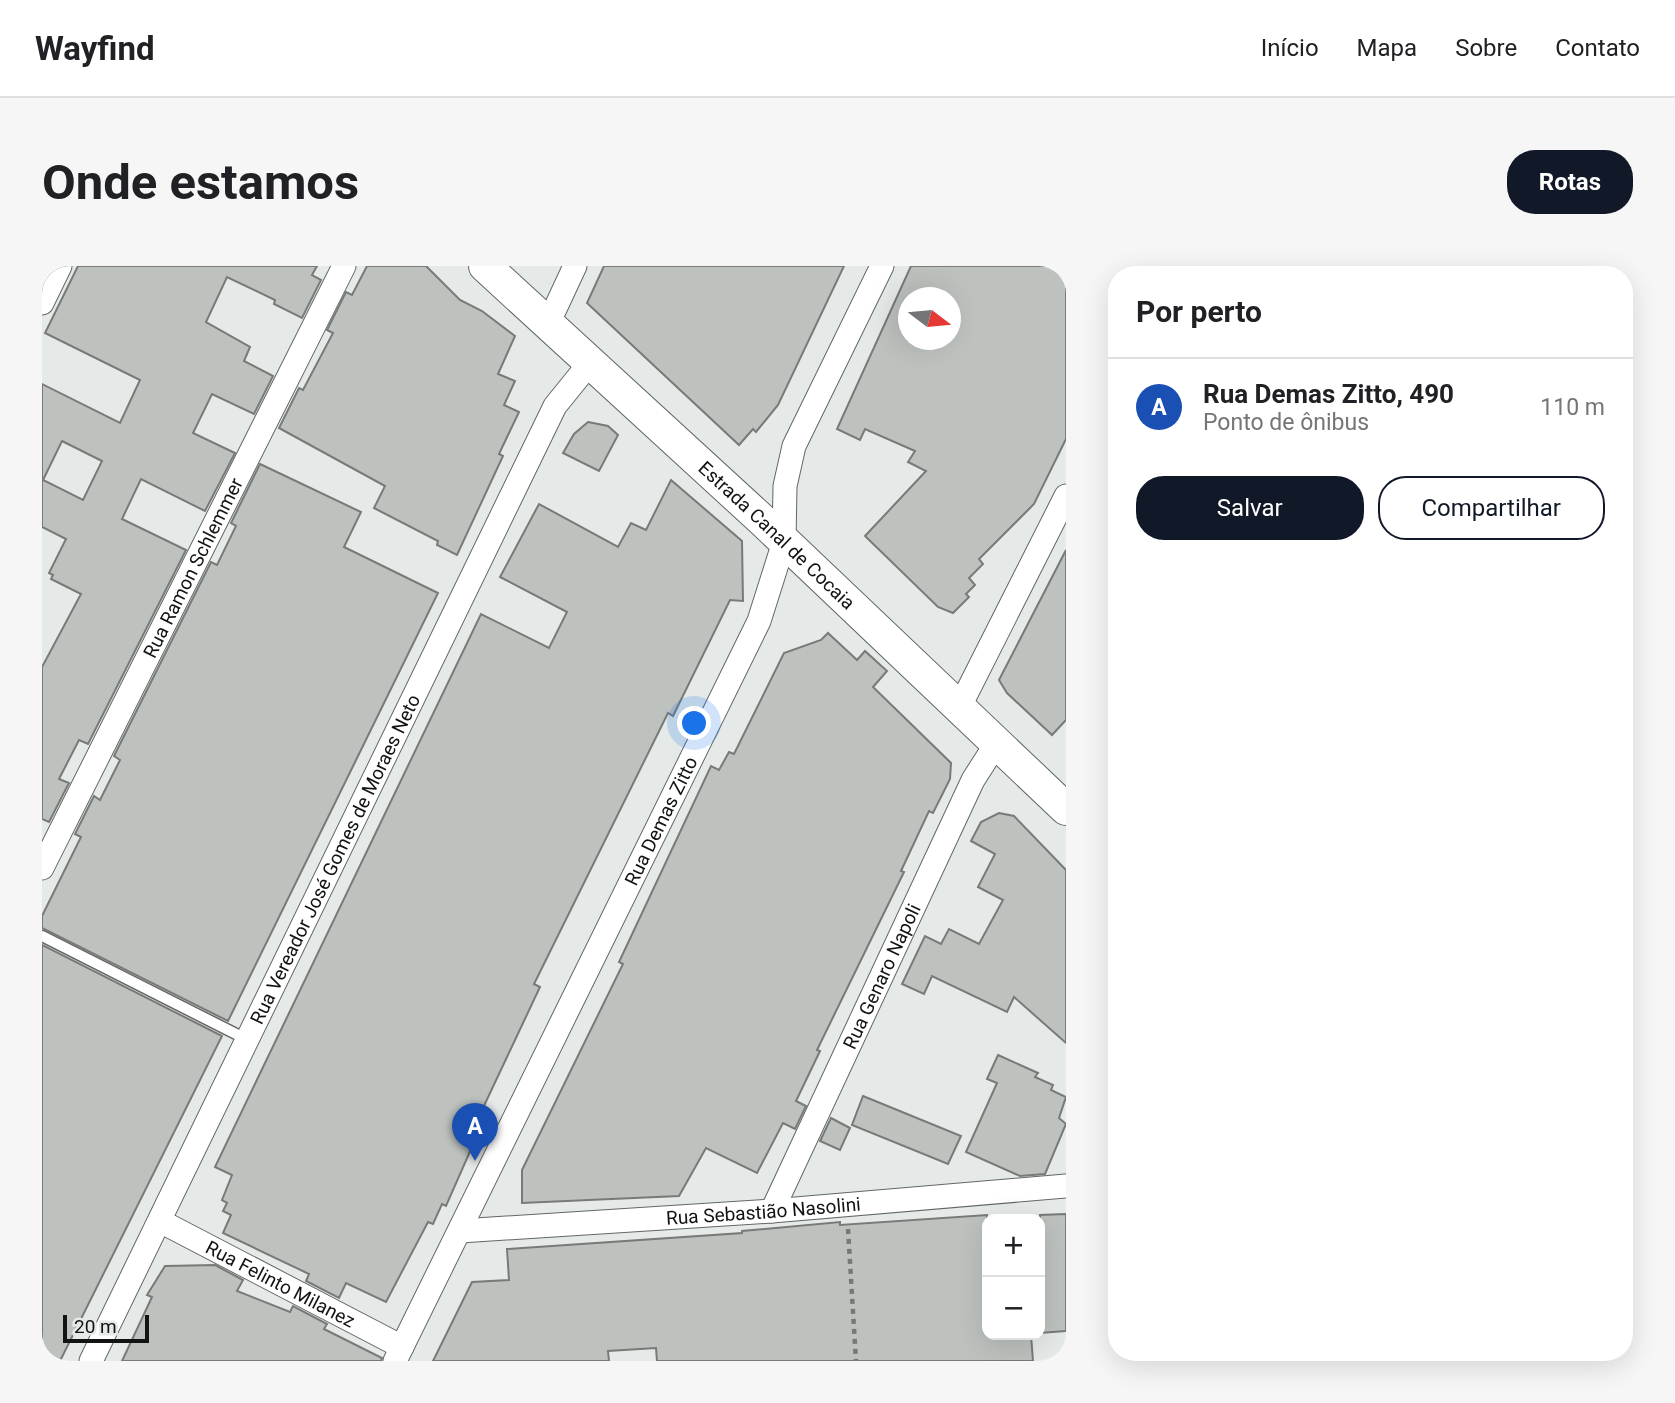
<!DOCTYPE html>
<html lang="pt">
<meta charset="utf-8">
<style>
:root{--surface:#fff;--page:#f6f6f6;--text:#202124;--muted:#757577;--line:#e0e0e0;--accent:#111827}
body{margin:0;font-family:Roboto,sans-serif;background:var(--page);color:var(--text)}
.controls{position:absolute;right:21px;bottom:21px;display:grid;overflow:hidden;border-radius:14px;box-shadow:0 7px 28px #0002}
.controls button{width:63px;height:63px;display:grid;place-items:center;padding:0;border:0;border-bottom:2px solid var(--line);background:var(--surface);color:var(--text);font:35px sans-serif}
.compass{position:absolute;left:856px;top:21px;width:63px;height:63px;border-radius:50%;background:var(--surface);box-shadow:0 7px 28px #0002;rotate:106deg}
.scale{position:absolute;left:21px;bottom:18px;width:86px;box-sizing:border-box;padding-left:7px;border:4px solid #121413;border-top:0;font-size:19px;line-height:24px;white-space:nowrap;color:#121413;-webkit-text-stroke:5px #e5eae8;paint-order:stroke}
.you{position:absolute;left:653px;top:458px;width:24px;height:24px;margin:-18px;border:5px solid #fff;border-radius:50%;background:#1a73e8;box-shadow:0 0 0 10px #1a73e833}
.badge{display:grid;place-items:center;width:46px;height:46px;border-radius:50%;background:var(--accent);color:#fff;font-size:23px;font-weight:700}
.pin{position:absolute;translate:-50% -58px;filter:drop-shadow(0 2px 4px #0008)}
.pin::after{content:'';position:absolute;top:37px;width:24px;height:21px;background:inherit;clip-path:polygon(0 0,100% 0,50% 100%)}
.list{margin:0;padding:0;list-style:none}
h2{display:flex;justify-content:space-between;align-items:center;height:91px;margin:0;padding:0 28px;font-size:30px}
h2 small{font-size:23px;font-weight:400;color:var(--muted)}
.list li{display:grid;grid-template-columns:46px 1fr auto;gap:21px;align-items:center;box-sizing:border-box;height:98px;padding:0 28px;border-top:2px solid var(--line)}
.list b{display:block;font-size:26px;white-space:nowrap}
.list p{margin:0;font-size:23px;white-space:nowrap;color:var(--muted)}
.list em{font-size:23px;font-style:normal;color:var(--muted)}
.actions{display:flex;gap:14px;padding:21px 28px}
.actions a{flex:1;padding:16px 0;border:2px solid var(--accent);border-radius:28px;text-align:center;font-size:24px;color:var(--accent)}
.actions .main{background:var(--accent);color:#fff}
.map{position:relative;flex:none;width:1024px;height:1095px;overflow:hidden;border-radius:28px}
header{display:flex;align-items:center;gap:42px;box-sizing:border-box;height:98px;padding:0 35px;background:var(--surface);border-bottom:2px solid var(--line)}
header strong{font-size:33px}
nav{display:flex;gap:38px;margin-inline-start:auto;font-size:24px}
.intro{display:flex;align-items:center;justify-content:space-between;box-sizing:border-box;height:168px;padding:0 42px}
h1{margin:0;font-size:49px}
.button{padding:18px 32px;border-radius:28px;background:var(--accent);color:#fff;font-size:24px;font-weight:700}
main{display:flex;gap:42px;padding:0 42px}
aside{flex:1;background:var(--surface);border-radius:28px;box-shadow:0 7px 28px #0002}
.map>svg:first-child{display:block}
.building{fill:#bec2bf;stroke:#777a77;stroke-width:2;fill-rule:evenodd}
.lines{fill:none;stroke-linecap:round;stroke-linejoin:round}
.service-casing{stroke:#626765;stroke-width:13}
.minor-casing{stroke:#626765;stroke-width:25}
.secondary-casing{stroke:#626765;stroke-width:34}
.path{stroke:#767978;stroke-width:4.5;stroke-dasharray:5 5;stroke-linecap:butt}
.service{stroke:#fff;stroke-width:10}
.minor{stroke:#fff;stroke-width:23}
.secondary{stroke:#fff;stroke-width:32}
.labels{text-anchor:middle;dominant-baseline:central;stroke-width:5;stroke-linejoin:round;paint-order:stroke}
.street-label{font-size:19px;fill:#121413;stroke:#e5eae8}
</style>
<header>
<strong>Wayfind</strong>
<nav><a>Início</a><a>Mapa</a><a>Sobre</a><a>Contato</a></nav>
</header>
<div class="intro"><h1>Onde estamos</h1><a class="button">Rotas</a></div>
<main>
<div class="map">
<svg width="1024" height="1095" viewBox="0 0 1024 1095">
<rect width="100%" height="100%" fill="#e5eae8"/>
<g class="building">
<path d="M36,0H275L270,9L279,14L260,52L232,38L233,34L185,11L164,56L208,81L202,95L231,110L212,148L170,128L151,167L193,187L163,245L99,213L80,253L144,284L46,478L37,474L17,513L27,517L7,556L0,553V401L39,328L9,313L11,309L7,307L24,273L0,261V118L78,157L98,114L3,67ZM20,175L60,195L41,234L1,214Z"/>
<path d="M325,0H384L418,34L440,45L473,70L456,108L473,115L462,139L477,146L457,188L461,190L415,289L395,279L396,275L332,242L343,220L237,162L257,122L261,124L291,67L285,64L304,26L310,29Z"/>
<path d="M562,0H802L736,139L714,166L711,163L697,179L545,37Z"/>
<path d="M869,0H1024V173L992,238L937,293L941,298L927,312L933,319L924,328L927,331L911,347L896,341L823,270L884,205L866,196L873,185L823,163L818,174L795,163ZM866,32H908V74H866Z"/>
<path d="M546,156L566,160L576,169L557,205L521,187L532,168Z"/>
<path d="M218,198L319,246L302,281L396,327L186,755L0,662V650L39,571L33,568L52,530L58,534L78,494L72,490L169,296L175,299L194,260L189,257Z"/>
<path d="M629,214L700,275L701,335L688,334L631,450L626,447L492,718L498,721L424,878L430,881L404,940L400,938L391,958L386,956L344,1036L304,1017L297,1032L264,1015L267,1008L181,967L189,949L181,945L185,937L180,934L190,909L173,901L439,348L507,382L525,346L458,311L497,238L576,281L589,257L604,264Z"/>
<path d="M1024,284V454L1010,469L965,427L957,414Z"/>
<path d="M786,367L815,394L823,385L845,405L831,421L909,497L908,513L891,547L887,545L859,605L862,606L775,784L778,785L754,835L764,840L753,863L741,857L715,907L664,882L637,930L480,937V904L581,698L577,696L669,500L677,504L687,486L692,488L742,387L779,374Z"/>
<path d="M957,547L972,550L1024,604V777L972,731L965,746L890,710L882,728L860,718L883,670L899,678L907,663L937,678L961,634L936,621L953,588L929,575L939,556Z"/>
<path d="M0,679L180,770L18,1095H0Z"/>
<path d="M956,789L996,807L993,811L1011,819L1009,824L1024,831L1017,852L1024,858L1003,908L978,910L924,886L955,817L945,813Z"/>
<path d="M821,830L919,870L906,898L810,859Z"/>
<path d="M789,852L808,862L798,884L778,875Z"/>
<path d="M1024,948V1065L998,1067V949Z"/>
<path d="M945,949V1069H989L991,1095H615L614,1082L566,1085L567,1095H391L430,1016L467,1014L465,983L700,967V965L798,956V959Z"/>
<path d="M173,999L201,1014L195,1025L248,1046L251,1040L285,1058L282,1063L340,1092L339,1095H80L110,1031L105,1029L123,1000Z"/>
</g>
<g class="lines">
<defs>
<path id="service" d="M0,670L206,774"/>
<g id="minor">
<path d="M0,37L18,0"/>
<path d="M506,58L533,0"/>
<path d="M917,442L1024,230"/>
<path id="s1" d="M0,602L302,0"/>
<path id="s2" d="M730,945L931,514L954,478"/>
<path id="s3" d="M118,955L360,1081"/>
<path id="s4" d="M418,965L730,945L1024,920"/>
<path id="s5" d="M49,1095L513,140L547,98"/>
<path id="s6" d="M353,1095L717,355L742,276L743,220L752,180L840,0"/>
</g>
<g id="secondary">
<path id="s7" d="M443,0L720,254L1024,543"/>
</g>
</defs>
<use href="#service" class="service-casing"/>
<use href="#minor" class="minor-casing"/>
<use href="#secondary" class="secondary-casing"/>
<path class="path" d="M806,963L814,1095"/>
<use href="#service" class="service"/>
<use href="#minor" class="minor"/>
<use href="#secondary" class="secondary"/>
</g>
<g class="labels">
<g class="street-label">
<text stroke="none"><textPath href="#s7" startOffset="397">Estrada Canal de Cocaia</textPath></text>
<text stroke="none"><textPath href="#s1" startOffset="336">Rua Ramon Schlemmer</textPath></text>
<text stroke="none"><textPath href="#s6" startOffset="602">Rua Demas Zitto</textPath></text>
<text stroke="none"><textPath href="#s5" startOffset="558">Rua Vereador José Gomes de Moraes Neto</textPath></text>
<text stroke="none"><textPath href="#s2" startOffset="259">Rua Genaro Napoli</textPath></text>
<text stroke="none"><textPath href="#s4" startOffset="304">Rua Sebastião Nasolini</textPath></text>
<text stroke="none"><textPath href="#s3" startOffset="136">Rua Felinto Milanez</textPath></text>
</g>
</g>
</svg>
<div class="controls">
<button>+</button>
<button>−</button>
</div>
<svg class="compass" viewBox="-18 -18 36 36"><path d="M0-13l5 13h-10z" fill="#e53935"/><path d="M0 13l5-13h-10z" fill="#757577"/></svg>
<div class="scale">20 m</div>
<div class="you"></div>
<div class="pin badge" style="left:433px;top:895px;background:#1a4fb4">A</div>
</div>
<aside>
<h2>Por perto<small></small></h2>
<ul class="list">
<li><span class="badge" style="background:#1a4fb4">A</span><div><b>Rua Demas Zitto, 490</b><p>Ponto de ônibus</p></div><em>110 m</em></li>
</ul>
<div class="actions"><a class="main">Salvar</a><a>Compartilhar</a></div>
</aside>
</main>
